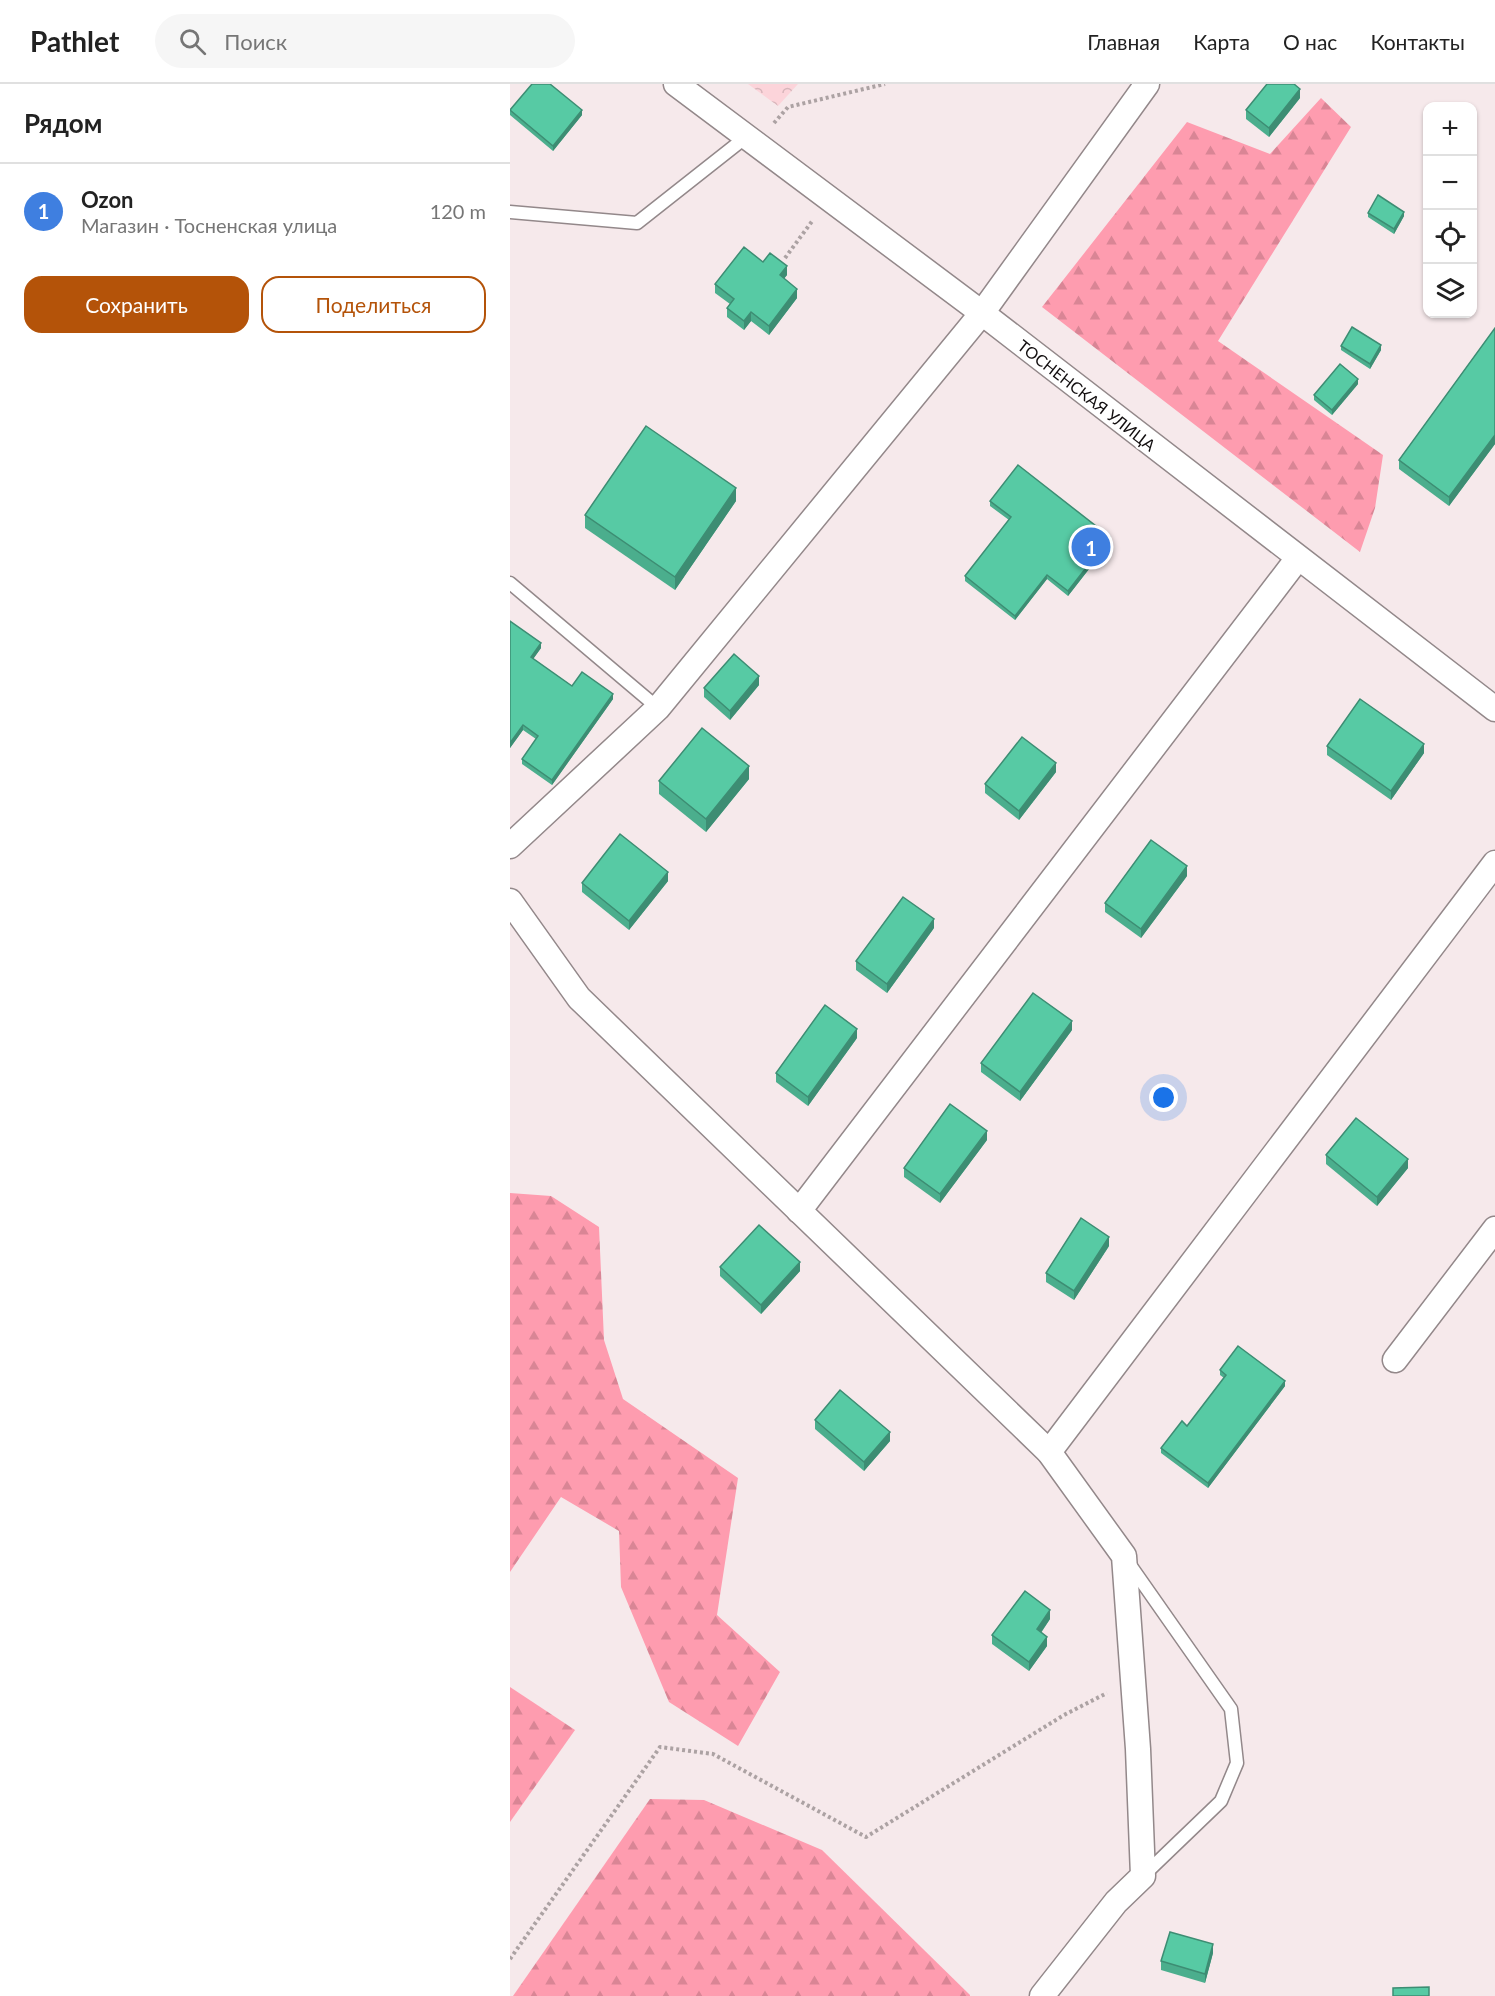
<!DOCTYPE html>
<html lang="ru">
<meta charset="utf-8">
<style>
:root{--surface:#fff;--page:#f6f6f6;--text:#222;--muted:#767676;--line:#e0e0e0;--accent:#b45309}
body{margin:0;font-family:Lato,sans-serif;background:var(--page);color:var(--text)}
.controls{position:absolute;right:18px;top:18px;display:grid;overflow:hidden;border-radius:12px;box-shadow:0 2px 4px #0004}
.controls button{width:54px;height:54px;display:grid;place-items:center;padding:0;border:0;border-bottom:2px solid var(--line);background:var(--surface);color:var(--text);font:30px sans-serif}
.you{position:absolute;left:654px;top:1014px;width:21px;height:21px;margin:-15px;border:4px solid #fff;border-radius:50%;background:#1a73e8;box-shadow:0 0 0 9px #1a73e833}
.badge{display:grid;place-items:center;width:39px;height:39px;border-radius:50%;background:var(--accent);color:#fff;font-size:20px;font-weight:700}
.pin{position:absolute;translate:-50% -50%;border:3px solid #fff;box-shadow:0 2px 6px #0006}
.list{margin:0;padding:0;list-style:none}
h2{display:flex;justify-content:space-between;align-items:center;height:78px;margin:0;padding:0 24px;font-size:26px}
h2 small{font-size:20px;font-weight:400;color:var(--muted)}
.list li{display:grid;grid-template-columns:39px 1fr auto;gap:18px;align-items:center;box-sizing:border-box;height:96px;padding:0 24px;border-top:2px solid var(--line)}
.list b{display:block;font-size:22px;white-space:nowrap}
.list p{margin:0;font-size:20px;white-space:nowrap;color:var(--muted)}
.list em{font-size:20px;font-style:normal;color:var(--muted)}
.actions{display:flex;gap:12px;padding:18px 24px}
.actions a{flex:1;padding:14px 0;border:2px solid var(--accent);border-radius:18px;text-align:center;font-size:21px;color:var(--accent)}
.actions .main{background:var(--accent);color:#fff}
.icon{flex:none;width:33px;height:33px;fill:none;stroke:currentColor;stroke-width:2;stroke-linecap:round;stroke-linejoin:round}
.map{position:relative;flex:none;width:985px;height:1912px;overflow:hidden}
header{display:flex;align-items:center;gap:36px;box-sizing:border-box;height:84px;padding:0 30px;background:var(--surface);border-bottom:2px solid var(--line)}
header strong{font-size:28px}
nav{display:flex;gap:33px;margin-inline-start:auto;font-size:21px}
.search{width:420px;height:54px;background:var(--page);display:flex;align-items:center;gap:15px;box-sizing:border-box;padding:0 21px;border-radius:33px;color:var(--muted);font-size:22px}
main{display:flex}
aside{flex:1;background:var(--surface)}
.map>svg:first-child{display:block}
.forest{fill:url(#forest-firs)}
.park{fill:url(#park-crowns)}
.lines{fill:none;stroke-linecap:round;stroke-linejoin:round}
.lane-casing{stroke:#93888a;stroke-width:15}
.street-casing{stroke:#93888a;stroke-width:27}
.path{stroke:#aca2a3;stroke-width:4;stroke-dasharray:3 3;stroke-linecap:butt}
.lane{stroke:#fff;stroke-width:12}
.street{stroke:#fff;stroke-width:24}
.wall{fill:#4bae8d}
.shaded-wall{fill:#3d8d73}
.building{fill:#57caa4;stroke:#3d8d73;stroke-width:1.5}
.labels{text-anchor:middle;dominant-baseline:central;stroke-width:4.5;stroke-linejoin:round;paint-order:stroke}
.street-label{font-size:16px;fill:#120e0f;stroke:#fff}
</style>
<header>
<strong>Pathlet</strong>
<div class="search"><svg class="icon" aria-label="search" viewBox="0 0 24 24"><circle cx="10" cy="10" r="6"/><path d="M15 15l6 6"/></svg>Поиск</div>
<nav><a>Главная</a><a>Карта</a><a>О нас</a><a>Контакты</a></nav>
</header>
<main>
<aside>
<h2>Рядом<small></small></h2>
<ul class="list">
<li><span class="badge" style="background:#3f7fe0">1</span><div><b>Ozon</b><p>Магазин · Тосненская улица</p></div><em>120 m</em></li>
</ul>
<div class="actions"><a class="main">Сохранить</a><a>Поделиться</a></div>
</aside>
<div class="map">
<svg width="985" height="1912" viewBox="0 0 985 1912">
<defs>
<pattern id="forest-firs" width="22" height="20" patternUnits="userSpaceOnUse" patternTransform="scale(1.5)"><rect width="22" height="20" fill="#fe9caf"/><path d="M5 1l3.5 6h-7zM16 11l3.5 6h-7z" fill="#d98595"/></pattern>
<pattern id="park-crowns" width="20" height="18" patternUnits="userSpaceOnUse" patternTransform="scale(1.5)"><rect width="20" height="18" fill="#fcd4da"/><path d="M2 6a3 3 0 1 1 6 0M12 15a3 3 0 1 1 6 0" fill="none" stroke="#d7b5ba"/></pattern>
</defs>
<rect width="100%" height="100%" fill="#f6e9eb"/>
<g class="forest">
<path d="M811,14L841,43L708,257L873,371L865,424L850,468L532,223L677,38L760,70Z"/>
<path d="M0,1109L41,1112L89,1143L94,1256L113,1315L228,1394L207,1531L270,1588L228,1662L159,1618L111,1503L109,1447L51,1413L0,1488Z"/>
<path d="M0,1603L65,1646L0,1738Z"/>
<path d="M140,1715L194,1716L312,1766L460,1911V1912H3Z"/>
</g>
<path class="park" d="M238,0H288L268,22Z"/>
<g class="lines">
<defs>
<g id="lane">
<path d="M0,128L127,139L236,53"/>
<path d="M0,499L148,624"/>
<path d="M618,1478L721,1625L727,1679L711,1717L634,1791"/>
</g>
<g id="street">
<path d="M166,0L472,229L985,625"/>
<path d="M0,762L148,624L472,229L637,0"/>
<path d="M0,817L69,914L539,1368L614,1472L628,1665L633,1792L606,1818L532,1912"/>
<path d="M289,1127L788,474"/>
<path d="M885,1276L985,1145"/>
<path d="M539,1368L985,779"/>
</g>
</defs>
<use href="#lane" class="lane-casing"/>
<use href="#street" class="street-casing"/>
<g class="path">
<path d="M264,39L278,23L375,0"/>
<path d="M275,174L303,136"/>
<path d="M0,1875L150,1663L203,1670L356,1753L554,1631L597,1609"/>
</g>
<use href="#lane" class="lane"/>
<use href="#street" class="street"/>
</g>
<g class="wall">
<path d="M790,14L759,53L736,35V26Z"/>
<path d="M0,26L72,31L43,67L0,31Z"/>
<path d="M858,129L894,132L884,150L858,133Z"/>
<path d="M253,178L277,191L274,194L287,214L259,251L241,237L234,246L217,233V224L220,220L205,209V200Z"/>
<path d="M985,244V360L939,422L889,385V376Z"/>
<path d="M831,262L871,266L860,285L831,266Z"/>
<path d="M848,300L822,331L804,316V311Z"/>
<path d="M226,417L165,506L75,444V431Z"/>
<path d="M480,417L600,458L558,512L537,495L505,536L455,497V492L499,436L480,422Z"/>
<path d="M0,537L31,564L23,575L62,602L103,615L42,701L12,680V675L26,655L13,646L0,664Z"/>
<path d="M249,601L220,636L194,613V604Z"/>
<path d="M817,662L914,669L881,716L817,671Z"/>
<path d="M546,688L509,736L475,709V700Z"/>
<path d="M239,695L196,748L149,710V697Z"/>
<path d="M677,792L631,854L595,828V819Z"/>
<path d="M158,797L119,846L72,808V799Z"/>
<path d="M424,844L377,909L346,886V877Z"/>
<path d="M562,946L510,1017L471,988V979Z"/>
<path d="M347,954L298,1022L266,998V989Z"/>
<path d="M477,1056L430,1119L394,1093V1084Z"/>
<path d="M816,1071L898,1084L867,1122L816,1080Z"/>
<path d="M599,1162L564,1216L536,1198V1189Z"/>
<path d="M210,1183L290,1187L251,1230L210,1192Z"/>
<path d="M710,1286L775,1302L698,1404L651,1369V1364L677,1342L714,1294L710,1291Z"/>
<path d="M305,1336L380,1357L354,1387L305,1345Z"/>
<path d="M540,1535L531,1549L537,1562L519,1587L482,1560V1551Z"/>
<path d="M703,1869L695,1899L651,1886V1877Z"/>
</g>
<g class="shaded-wall">
<path d="M790,5V14L759,53V44Z"/>
<path d="M72,26V31L43,67V62Z"/>
<path d="M894,128V132L884,150V145Z"/>
<path d="M277,182V191L270,200V191Z"/>
<path d="M287,205V214L259,251V242Z"/>
<path d="M241,228V237L234,246V237Z"/>
<path d="M871,261V266L860,285V280Z"/>
<path d="M848,295V300L822,331V326Z"/>
<path d="M985,351V360L939,422V413Z"/>
<path d="M226,404V417L165,506V493Z"/>
<path d="M600,453V458L558,512V507Z"/>
<path d="M537,491V495L505,536V532Z"/>
<path d="M31,559V564L21,578V573Z"/>
<path d="M249,592V601L220,636V627Z"/>
<path d="M103,610V615L42,701V696Z"/>
<path d="M13,641V646L0,664V659Z"/>
<path d="M914,660V669L881,716V707Z"/>
<path d="M546,679V688L509,736V727Z"/>
<path d="M239,682V695L196,748V735Z"/>
<path d="M677,782V792L631,854V845Z"/>
<path d="M158,788V797L119,846V837Z"/>
<path d="M424,835V844L377,909V900Z"/>
<path d="M562,937V946L510,1017V1008Z"/>
<path d="M347,945V954L298,1022V1013Z"/>
<path d="M477,1047V1056L430,1119V1110Z"/>
<path d="M898,1075V1084L867,1122V1113Z"/>
<path d="M599,1153V1162L564,1216V1207Z"/>
<path d="M290,1178V1187L251,1230V1221Z"/>
<path d="M775,1297V1302L698,1404V1399Z"/>
<path d="M380,1348V1357L354,1387V1378Z"/>
<path d="M540,1526V1535L527,1554V1545Z"/>
<path d="M537,1553V1562L519,1587V1578Z"/>
<path d="M703,1860V1869L695,1899V1890Z"/>
</g>
<g class="building">
<path d="M22,0H40L72,26L43,62L0,26Z"/>
<path d="M757,0H784L790,5L759,44L736,26Z"/>
<path d="M868,111L894,128L884,145L858,129Z"/>
<path d="M234,163L253,178L260,169L277,182L270,191L287,205L259,242L241,228L234,237L217,224L224,215L205,200Z"/>
<path d="M842,243L871,261L860,280L831,262Z"/>
<path d="M985,244V351L939,413L889,376Z"/>
<path d="M830,280L848,295L822,326L804,311Z"/>
<path d="M136,342L226,404L165,493L75,431Z"/>
<path d="M508,381L600,453L558,507L537,491L505,532L455,492L501,433L480,417Z"/>
<path d="M0,537L31,559L21,573L62,602L72,588L103,610L42,696L12,675L28,652L13,641L0,659Z"/>
<path d="M224,570L249,592L220,627L194,604Z"/>
<path d="M850,615L914,660L881,707L817,662Z"/>
<path d="M192,644L239,682L196,735L149,697Z"/>
<path d="M512,653L546,679L509,727L475,700Z"/>
<path d="M110,750L158,788L119,837L72,799Z"/>
<path d="M641,756L677,782L631,845L595,819Z"/>
<path d="M393,813L424,835L377,900L346,877Z"/>
<path d="M523,909L562,937L510,1008L471,979Z"/>
<path d="M315,921L347,945L298,1013L266,989Z"/>
<path d="M440,1020L477,1047L430,1110L394,1084Z"/>
<path d="M846,1034L898,1075L867,1113L816,1071Z"/>
<path d="M571,1134L599,1153L564,1207L536,1189Z"/>
<path d="M249,1141L290,1178L251,1221L210,1183Z"/>
<path d="M728,1262L775,1297L698,1399L651,1364L672,1337L677,1342L716,1291L710,1286Z"/>
<path d="M330,1306L380,1348L354,1378L305,1336Z"/>
<path d="M515,1507L540,1526L527,1545L537,1553L519,1578L482,1551Z"/>
<path d="M660,1848L703,1860L695,1890L651,1877Z"/>
<path d="M919,1903V1912H883V1904Z"/>
</g>
<g class="labels">
<g class="street-label">
<text transform="translate(577 311) rotate(38)">ТОСНЕНСКАЯ УЛИЦА</text>
</g>
</g>
</svg>
<div class="controls">
<button>+</button>
<button>−</button>
<button><svg class="icon" aria-label="locate" viewBox="0 0 24 24"><circle cx="12" cy="12" r="6"/><path d="M12 2v4M12 18v4M2 12h4M18 12h4"/></svg></button>
<button><svg class="icon" aria-label="layers" viewBox="0 0 24 24"><path d="M12 4l9 5-9 5-9-5zM3 14l9 5 9-5"/></svg></button>
</div>
<div class="you"></div>
<div class="pin badge" style="left:581px;top:463px;background:#3f7fe0">1</div>
</div>
</main>
